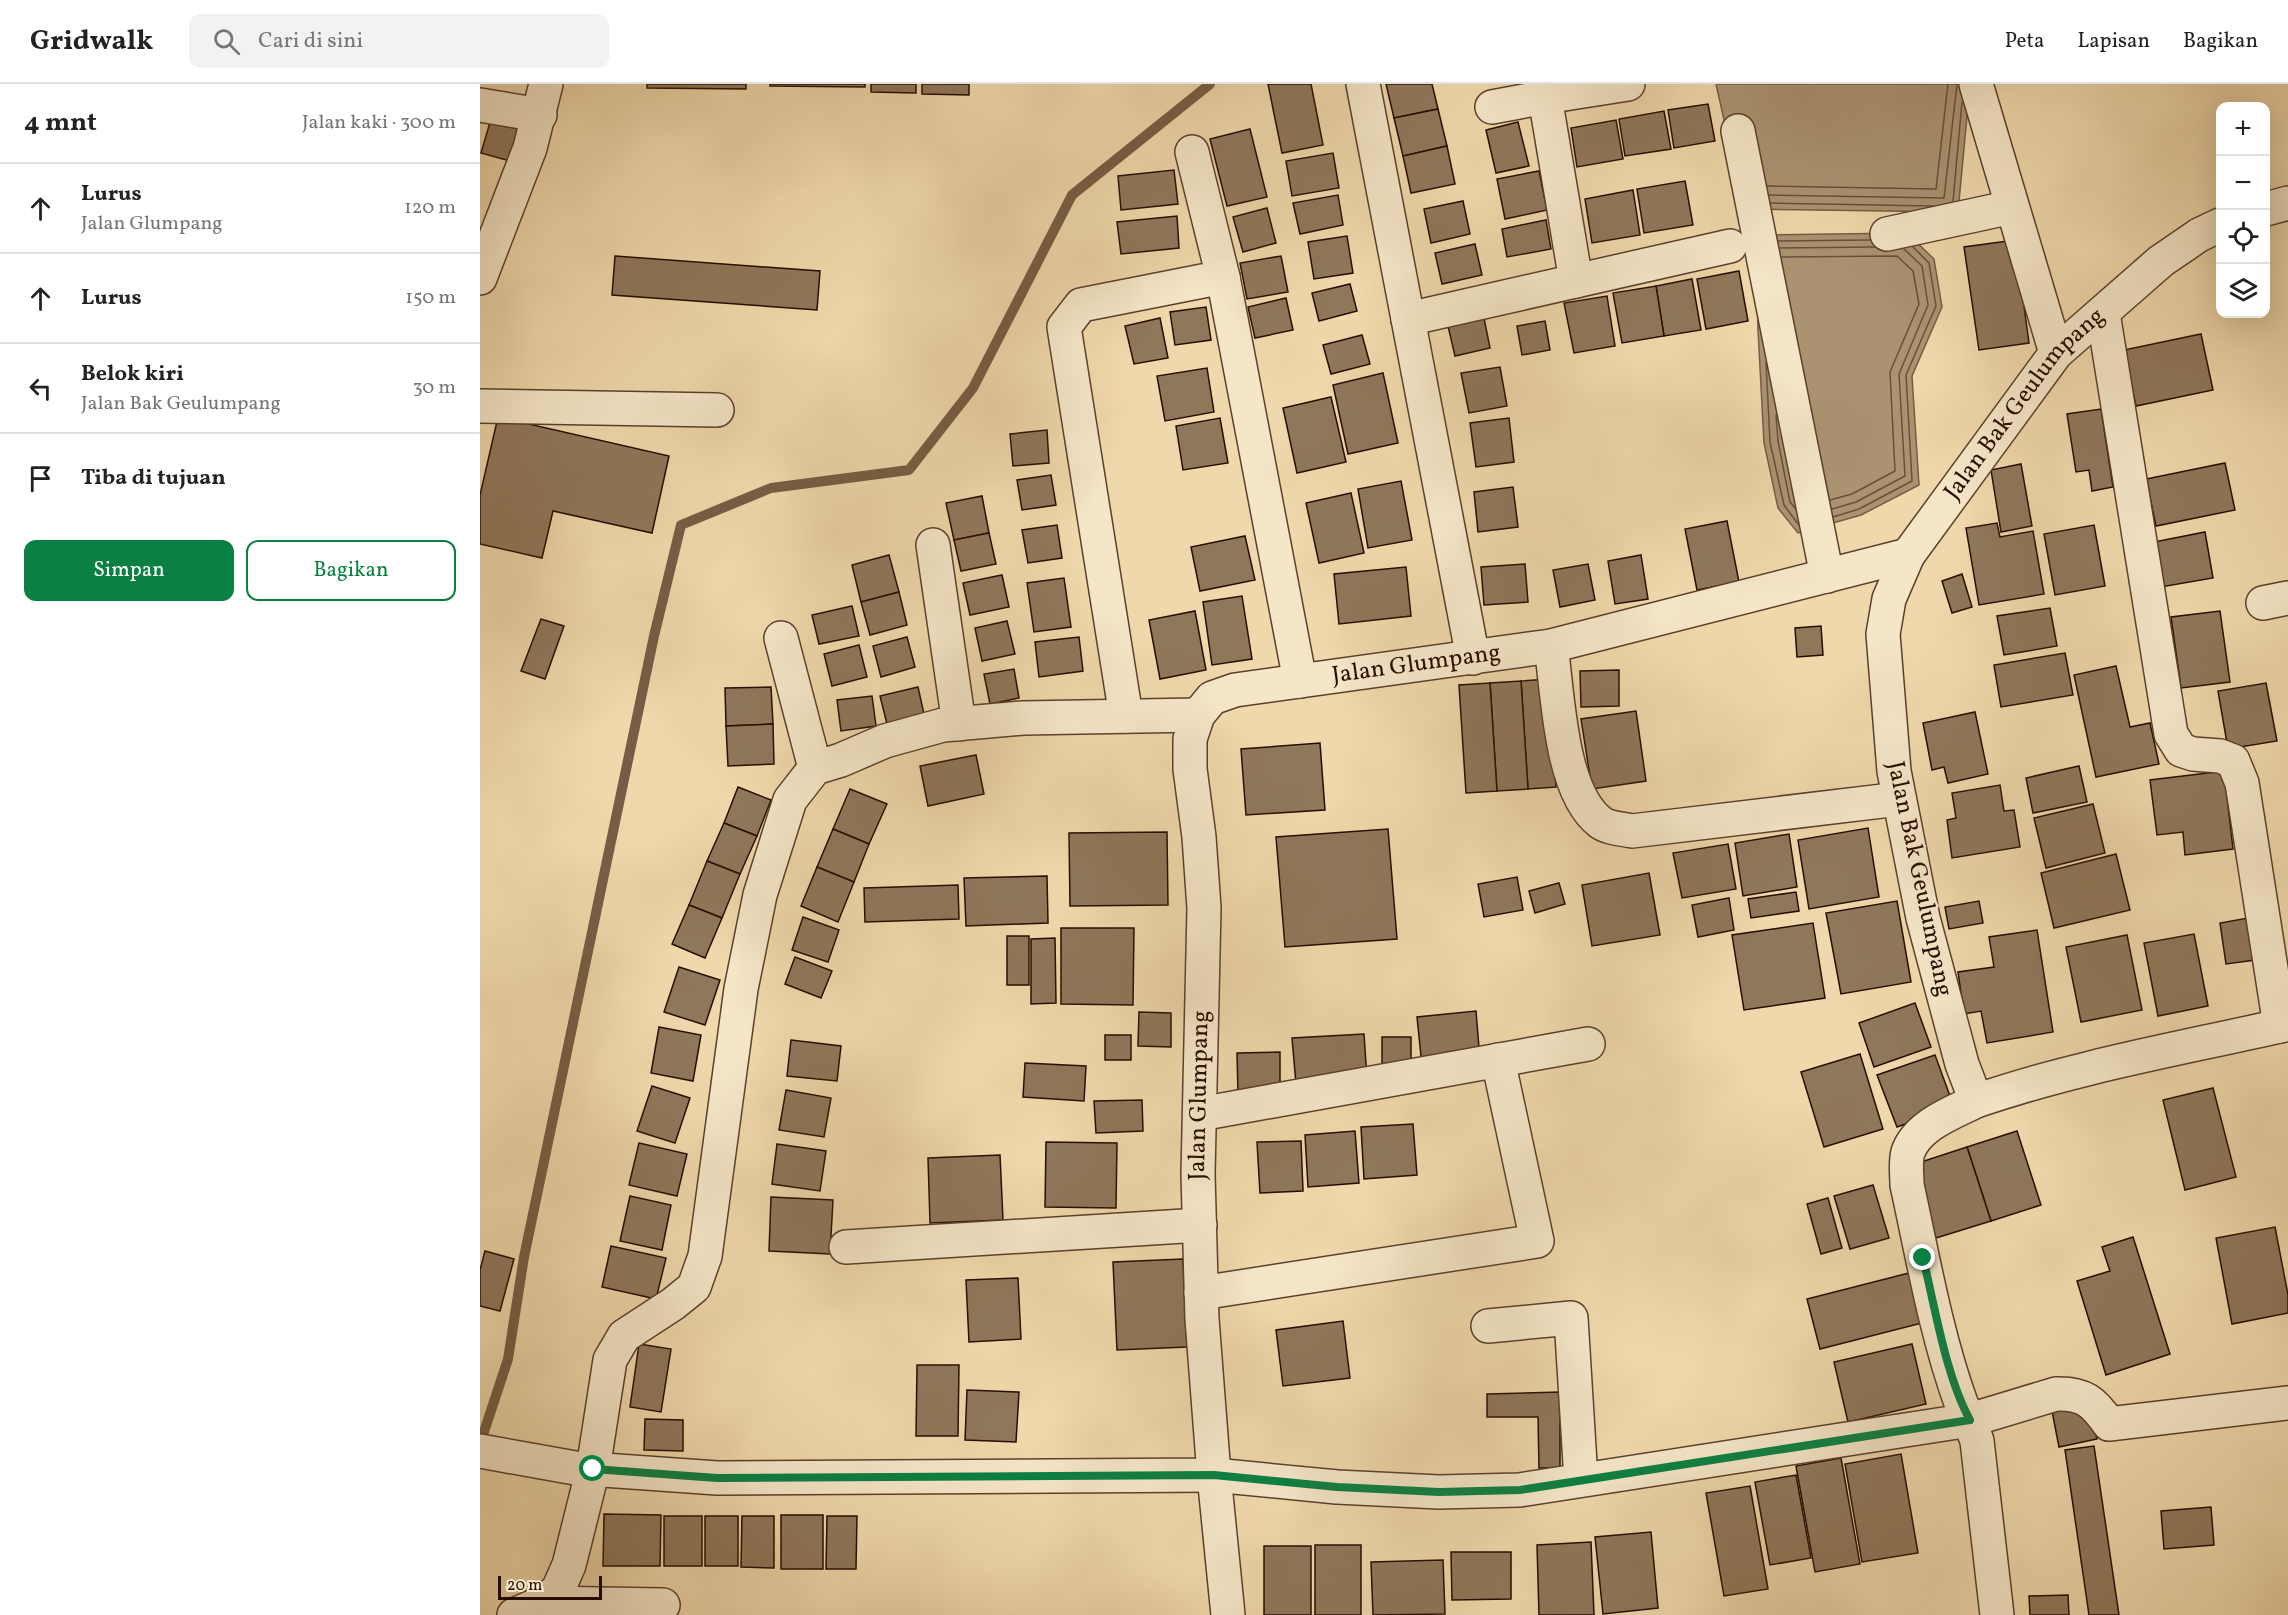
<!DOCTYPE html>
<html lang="id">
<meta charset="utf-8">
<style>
:root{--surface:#fff;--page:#f2f2f2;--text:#222;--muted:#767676;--line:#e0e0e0;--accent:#0b8043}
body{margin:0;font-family:Vollkorn,serif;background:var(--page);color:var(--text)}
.controls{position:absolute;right:18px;top:18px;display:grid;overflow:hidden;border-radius:12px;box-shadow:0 6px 24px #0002}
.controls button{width:54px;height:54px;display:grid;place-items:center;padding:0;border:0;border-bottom:2px solid var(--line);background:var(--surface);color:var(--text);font:30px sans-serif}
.scale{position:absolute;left:18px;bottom:15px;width:104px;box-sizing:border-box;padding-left:6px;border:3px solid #280d02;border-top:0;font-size:16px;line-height:21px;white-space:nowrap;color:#280d02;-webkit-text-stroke:4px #f5e6c8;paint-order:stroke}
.stop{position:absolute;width:18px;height:18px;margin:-14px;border:4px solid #0b8043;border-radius:50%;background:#fff}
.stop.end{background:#0b8043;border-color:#fff;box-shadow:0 2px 6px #0008}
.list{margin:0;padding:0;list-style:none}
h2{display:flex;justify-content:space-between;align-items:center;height:78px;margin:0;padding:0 24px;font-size:26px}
h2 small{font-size:20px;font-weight:400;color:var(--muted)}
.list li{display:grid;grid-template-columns:39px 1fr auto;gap:18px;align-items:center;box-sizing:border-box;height:90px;padding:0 24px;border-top:2px solid var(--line)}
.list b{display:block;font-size:22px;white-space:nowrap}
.list p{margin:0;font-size:20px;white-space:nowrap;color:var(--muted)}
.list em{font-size:20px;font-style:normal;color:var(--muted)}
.actions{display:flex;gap:12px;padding:18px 24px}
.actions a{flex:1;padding:14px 0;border:2px solid var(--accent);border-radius:12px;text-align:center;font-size:21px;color:var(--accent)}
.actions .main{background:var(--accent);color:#fff}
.icon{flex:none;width:33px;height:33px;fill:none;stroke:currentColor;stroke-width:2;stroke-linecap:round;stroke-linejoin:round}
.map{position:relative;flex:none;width:1808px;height:1531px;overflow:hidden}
header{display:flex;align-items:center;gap:36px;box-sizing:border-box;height:84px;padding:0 30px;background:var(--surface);border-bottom:2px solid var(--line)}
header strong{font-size:28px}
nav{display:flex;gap:33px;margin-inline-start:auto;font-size:21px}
.search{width:420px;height:54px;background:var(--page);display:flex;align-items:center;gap:15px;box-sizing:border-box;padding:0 21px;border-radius:12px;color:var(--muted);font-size:22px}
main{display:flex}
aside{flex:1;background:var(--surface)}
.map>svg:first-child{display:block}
.water{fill:#ab9372;stroke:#775d45;stroke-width:1.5}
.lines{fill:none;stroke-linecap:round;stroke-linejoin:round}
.shore{stroke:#6a503a;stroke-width:1.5}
.stream{stroke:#775d45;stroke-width:10}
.building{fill:#8f775a;stroke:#280d02;stroke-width:1.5}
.minor-casing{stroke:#5a402c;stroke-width:36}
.minor{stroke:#f5e6c8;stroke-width:33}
.route{stroke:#0b8043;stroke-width:8}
.labels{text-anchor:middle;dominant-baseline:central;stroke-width:5;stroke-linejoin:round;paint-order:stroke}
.street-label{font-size:24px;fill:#280d02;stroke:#f5e6c8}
</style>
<header>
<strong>Gridwalk</strong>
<div class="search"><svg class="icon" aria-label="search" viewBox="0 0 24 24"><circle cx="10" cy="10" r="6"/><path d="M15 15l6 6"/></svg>Cari di sini</div>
<nav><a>Peta</a><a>Lapisan</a><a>Bagikan</a></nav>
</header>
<main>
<aside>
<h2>4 mnt<small>Jalan kaki · 300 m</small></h2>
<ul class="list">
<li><svg class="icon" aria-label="ahead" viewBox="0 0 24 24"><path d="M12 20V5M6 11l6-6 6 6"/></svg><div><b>Lurus</b><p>Jalan Glumpang</p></div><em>120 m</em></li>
<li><svg class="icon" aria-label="ahead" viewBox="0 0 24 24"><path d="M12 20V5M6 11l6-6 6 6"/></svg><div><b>Lurus</b></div><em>150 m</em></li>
<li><svg class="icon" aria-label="left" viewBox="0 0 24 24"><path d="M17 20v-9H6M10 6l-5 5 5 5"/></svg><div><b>Belok kiri</b><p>Jalan Bak Geulumpang</p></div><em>30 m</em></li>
<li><svg class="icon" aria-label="arrive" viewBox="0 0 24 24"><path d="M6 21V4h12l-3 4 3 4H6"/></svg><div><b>Tiba di tujuan</b></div></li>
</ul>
<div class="actions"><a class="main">Simpan</a><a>Bagikan</a></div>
</aside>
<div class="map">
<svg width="1808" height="1531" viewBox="0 0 1808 1531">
<rect width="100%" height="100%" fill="#efd8ab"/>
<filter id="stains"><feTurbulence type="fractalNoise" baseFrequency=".00333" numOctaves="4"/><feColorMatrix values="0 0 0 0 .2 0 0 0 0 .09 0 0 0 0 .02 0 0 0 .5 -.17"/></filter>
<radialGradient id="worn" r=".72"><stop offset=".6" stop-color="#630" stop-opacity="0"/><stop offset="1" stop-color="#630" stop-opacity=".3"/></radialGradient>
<g class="water">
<path d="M1236,0H1490L1478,128L1264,125Z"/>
<path d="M1427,149L1454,175L1462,223L1432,292L1439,401L1381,431L1318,449L1298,424L1284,359L1278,246L1276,151Z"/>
</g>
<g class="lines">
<g class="shore">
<path d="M1287,102L1456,105L1468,0"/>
<path d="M1289,111L1464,114L1477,0"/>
<path d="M1473,117L1482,18"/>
<path d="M1291,119L1453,122"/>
<path d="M1298,157L1390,156"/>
<path d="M1300,164L1395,163"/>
<path d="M1302,173L1417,172L1433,187L1439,220L1410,288L1415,387L1372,410L1350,416"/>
<path d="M1286,279L1290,358L1304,421L1318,440"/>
<path d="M1296,331L1298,357L1310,418L1315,424"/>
<path d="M1352,425L1376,418L1425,392L1419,290L1448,221L1442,182L1424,165"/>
<path d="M1353,433L1379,425L1432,397L1426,291L1456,222L1449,179L1433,163"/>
</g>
<path class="stream" d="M0,1360L28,1275L44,1173L174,552L201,441L291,404L429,386L493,304L592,111L730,0"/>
</g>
<g class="building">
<path d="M167,0H266V5L167,4Z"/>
<path d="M290,0H385V3L290,2Z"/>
<path d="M391,0H436V9L391,8Z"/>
<path d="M442,0H489V11L442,10Z"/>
<path d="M788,0H831L843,61L802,69Z"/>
<path d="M906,0H952L958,25L914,34Z"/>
<path d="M1228,20L1235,57L1194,64L1188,26Z"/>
<path d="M958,25L967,62L923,72L914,34Z"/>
<path d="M1184,27L1191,65L1145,72L1139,35Z"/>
<path d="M11,35L44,44L34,78L1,69Z"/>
<path d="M1136,36L1143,75L1097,83L1091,44Z"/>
<path d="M1038,38L1049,82L1016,89L1006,46Z"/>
<path d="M770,45L787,113L747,122L730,55Z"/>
<path d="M967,62L975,100L931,109L923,72Z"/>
<path d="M853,69L859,104L812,112L806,77Z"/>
<path d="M694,86L698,120L641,126L638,92Z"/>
<path d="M1059,87L1067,126L1025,135L1017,95Z"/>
<path d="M1205,97L1213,141L1164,149L1157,105Z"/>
<path d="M1153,106L1160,151L1112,159L1105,115Z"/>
<path d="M858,111L863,141L820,150L813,119Z"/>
<path d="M983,117L990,150L951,159L944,125Z"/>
<path d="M787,124L796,159L763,168L753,133Z"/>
<path d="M697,132L699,164L641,170L637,138Z"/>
<path d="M1066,136L1071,165L1027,173L1022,145Z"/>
<path d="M867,152L873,189L834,195L828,158Z"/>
<path d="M1535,156L1549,259L1499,266L1484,163Z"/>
<path d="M995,160L1002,191L962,200L955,169Z"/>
<path d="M135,172L340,187L337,226L132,211Z"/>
<path d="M801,172L808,208L767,215L760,179Z"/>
<path d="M1259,187L1268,237L1226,245L1217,195Z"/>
<path d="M1212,195L1221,246L1184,252L1176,202Z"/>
<path d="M870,200L877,227L839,237L832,209Z"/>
<path d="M1176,202L1184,252L1142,259L1133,209Z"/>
<path d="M1127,212L1135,262L1094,269L1084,219Z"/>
<path d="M806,214L813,246L775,254L768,223Z"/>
<path d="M726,223L731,256L695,261L690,228Z"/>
<path d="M680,234L688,274L654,280L645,242Z"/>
<path d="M1004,234L1010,264L975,272L968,242Z"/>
<path d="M1065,237L1070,266L1042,271L1037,242Z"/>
<path d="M1721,250L1733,306L1656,322L1644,266Z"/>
<path d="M882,251L890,280L851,290L843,261Z"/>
<path d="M1020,283L1027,322L989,329L981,289Z"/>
<path d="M727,284L734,328L685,337L677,292Z"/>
<path d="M903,289L918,359L868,370L853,301Z"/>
<path d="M851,313L866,378L817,389L803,324Z"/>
<path d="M1621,325L1633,403L1612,407L1609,386L1596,388L1587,330Z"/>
<path d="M18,333L189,372L172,449L73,427L62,474L0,460V411Z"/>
<path d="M740,334L748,379L703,386L696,342Z"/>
<path d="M1029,334L1034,378L996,383L990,339Z"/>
<path d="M567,346L569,379L533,382L530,350Z"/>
<path d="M1745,379L1755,426L1676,442L1666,395Z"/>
<path d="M1541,380L1552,442L1521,448L1511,386Z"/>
<path d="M571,391L576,421L542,426L537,396Z"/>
<path d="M921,397L932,456L888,464L878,405Z"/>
<path d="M1033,403L1038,443L998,448L994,408Z"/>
<path d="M871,409L884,469L839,479L826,419Z"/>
<path d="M502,412L509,449L474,456L466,419Z"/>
<path d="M1247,437L1259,498L1217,506L1205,445Z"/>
<path d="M1517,439L1520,453L1553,447L1564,510L1499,521L1486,444Z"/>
<path d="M577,441L582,474L548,479L542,446Z"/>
<path d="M1614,441L1625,502L1575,511L1564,450Z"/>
<path d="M1725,448L1733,494L1681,503L1674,458Z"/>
<path d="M509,449L516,480L481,487L474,456Z"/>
<path d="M765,452L775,496L720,507L711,463Z"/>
<path d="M409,471L419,508L381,518L372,481Z"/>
<path d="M1161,471L1168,515L1135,520L1128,477Z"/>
<path d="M1045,480L1048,518L1004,521L1001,483Z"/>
<path d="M1108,480L1115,516L1080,523L1073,486Z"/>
<path d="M926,483L931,532L859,540L854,490Z"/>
<path d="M1482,490L1492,523L1472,529L1462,497Z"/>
<path d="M522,491L529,523L490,531L483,499Z"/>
<path d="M584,494L591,543L554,548L547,499Z"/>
<path d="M419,508L427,541L390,551L381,518Z"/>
<path d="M762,512L772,575L732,581L723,518Z"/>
<path d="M372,522L379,552L339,560L332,531Z"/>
<path d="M1570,524L1577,562L1524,571L1517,532Z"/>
<path d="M715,527L726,586L680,595L669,536Z"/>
<path d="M1740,527L1750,598L1701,604L1691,533Z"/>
<path d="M61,535L84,542L65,595L41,587Z"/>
<path d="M527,537L535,570L502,577L495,544Z"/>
<path d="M1341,542L1343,571L1317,573L1315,544Z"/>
<path d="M427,553L435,583L401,593L393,562Z"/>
<path d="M599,553L603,587L559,593L555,558Z"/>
<path d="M379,561L387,593L352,602L344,570Z"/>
<path d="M1585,569L1593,611L1521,623L1514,581Z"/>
<path d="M1636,582L1650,643L1670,639L1679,680L1616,693L1594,591Z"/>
<path d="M534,585L539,614L510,620L504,590Z"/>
<path d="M1139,586V622L1101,623L1100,587Z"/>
<path d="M1069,595L1076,703L1048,705L1041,597Z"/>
<path d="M1041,597L1048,705L1017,707L1010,599Z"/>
<path d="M1010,599L1017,707L986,709L979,601Z"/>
<path d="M1786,599L1797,657L1748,665L1738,607Z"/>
<path d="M291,603L293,640L246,642L245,604Z"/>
<path d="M438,603L446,639L409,648L400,612Z"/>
<path d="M392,612L396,642L361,647L357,616Z"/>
<path d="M1156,627L1166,697L1112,705L1101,635Z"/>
<path d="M1495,628L1508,690L1468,699L1464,683L1452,686L1443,639Z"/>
<path d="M293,640L294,680L248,682L246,642Z"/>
<path d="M840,659L845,726L766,731L761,665Z"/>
<path d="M496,671L504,710L448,722L440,682Z"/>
<path d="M1599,682L1607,718L1553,729L1546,694Z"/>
<path d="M1744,687L1753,765L1705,771L1703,748L1677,751L1670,696Z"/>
<path d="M1520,701L1524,727L1534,726L1540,763L1472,774L1467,736L1476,734L1472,709Z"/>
<path d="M258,703L291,716L277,752L244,739Z"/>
<path d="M370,705L407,720L389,760L353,745Z"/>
<path d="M1613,720L1625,769L1566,784L1554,734Z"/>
<path d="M244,739L277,752L260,790L227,777Z"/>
<path d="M1388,744L1399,813L1329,825L1318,756Z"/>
<path d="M353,745L389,760L374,798L337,783Z"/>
<path d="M908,745L917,855L805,863L796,753Z"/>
<path d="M687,748L688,821L590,822L589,749Z"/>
<path d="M1309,750L1317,803L1263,812L1255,759Z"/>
<path d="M1248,760L1256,805L1202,814L1193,769Z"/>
<path d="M1636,770L1650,826L1574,844L1561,789Z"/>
<path d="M227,777L260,790L242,834L209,821Z"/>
<path d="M337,783L374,798L358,838L321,822Z"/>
<path d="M1169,789L1180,851L1112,862L1102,801Z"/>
<path d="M567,792L568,839L486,842L484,794Z"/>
<path d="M1037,793L1043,826L1004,833L998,800Z"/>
<path d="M1079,799L1085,820L1055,829L1049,807Z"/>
<path d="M478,801L479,835L385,838L384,804Z"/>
<path d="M1316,808L1319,827L1271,834L1268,815Z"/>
<path d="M1249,814L1254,846L1218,853L1212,821Z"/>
<path d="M1417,817L1431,898L1361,910L1346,829Z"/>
<path d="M1499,817L1503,839L1469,845L1465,823Z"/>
<path d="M209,821L242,834L225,874L192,860Z"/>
<path d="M323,833L359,846L348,878L312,866Z"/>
<path d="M1768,834L1775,876L1746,880L1740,839Z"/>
<path d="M1333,839L1345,914L1264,926L1252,851Z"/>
<path d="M581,844H654L653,921L581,920Z"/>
<path d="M1557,846L1573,948L1507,959L1501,927L1484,930L1478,888L1514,883L1509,853Z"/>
<path d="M1714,850L1728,922L1678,932L1664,859Z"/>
<path d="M1647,851L1662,926L1601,938L1586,863Z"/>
<rect x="527" y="852" width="22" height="49"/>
<path d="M575,854L576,919L551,920V855Z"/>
<path d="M315,873L352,887L341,914L305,900Z"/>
<path d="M199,883L240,896L225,941L184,928Z"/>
<path d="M1435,919L1451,963L1394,983L1379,939Z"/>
<path d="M996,927L1000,976L942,982L937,933Z"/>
<path d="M659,928L691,929V963L658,962Z"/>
<path d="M179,943L221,951L213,997L171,989Z"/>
<path d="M884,950L887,995L816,1000L812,954Z"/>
<rect x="625" y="951" width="26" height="25"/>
<rect x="902" y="953" width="29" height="35"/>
<path d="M311,956L361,962L357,997L307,992Z"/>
<path d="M800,968V1009L758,1010L757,969Z"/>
<path d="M1380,970L1403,1045L1344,1063L1321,988Z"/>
<path d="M1455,971L1474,1023L1417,1043L1397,991Z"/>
<path d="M545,979L606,982L604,1017L543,1013Z"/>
<path d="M172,1002L210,1014L195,1059L157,1047Z"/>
<path d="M1733,1004L1756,1093L1705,1106L1683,1016Z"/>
<path d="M306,1006L351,1014L344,1053L299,1046Z"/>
<path d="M662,1016L663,1047L616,1049L614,1017Z"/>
<path d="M933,1040L937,1091L884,1095L881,1043Z"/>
<path d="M875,1047L879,1099L828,1103L825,1051Z"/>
<path d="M1537,1047L1561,1121L1511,1137L1487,1063Z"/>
<path d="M821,1057L823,1107L780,1109L777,1058Z"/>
<path d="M566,1058L637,1059L636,1124L565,1123Z"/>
<path d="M159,1059L207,1070L197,1112L149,1101Z"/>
<path d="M297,1060L346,1067L340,1107L292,1100Z"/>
<path d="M1487,1063L1511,1137L1456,1154L1432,1081Z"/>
<path d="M520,1071L523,1136L450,1139L448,1074Z"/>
<path d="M1393,1101L1409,1154L1370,1165L1354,1112Z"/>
<path d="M150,1112L191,1121L182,1166L140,1157Z"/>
<path d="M291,1113L353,1116L350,1170L289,1167Z"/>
<path d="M1348,1114L1362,1164L1341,1170L1327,1120Z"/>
<path d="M1795,1143L1808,1211V1229L1752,1240L1736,1154Z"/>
<path d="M1653,1153L1690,1270L1626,1291L1597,1197L1630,1187L1622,1163Z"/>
<path d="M131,1162L186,1174L176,1215L122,1203Z"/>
<path d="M5,1167L34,1175L20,1227L0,1222V1186Z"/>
<path d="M703,1175L707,1263L637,1266L633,1178Z"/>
<path d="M1429,1189L1442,1239L1340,1265L1327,1215Z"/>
<path d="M538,1194L541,1255L489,1258L486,1196Z"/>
<path d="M863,1237L870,1294L803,1302L796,1246Z"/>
<path d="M159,1260L191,1265L181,1328L150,1323Z"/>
<path d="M1432,1260L1446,1320L1368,1338L1354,1278Z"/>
<path d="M437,1281H479L478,1352H436Z"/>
<path d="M487,1306L539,1308L536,1358L485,1356Z"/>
<path d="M1080,1308V1384H1059L1058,1333H1007V1310Z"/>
<path d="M1609,1320L1617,1355L1579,1363L1572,1327Z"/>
<path d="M165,1335L203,1336V1367L164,1366Z"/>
<path d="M1614,1362L1639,1531H1609L1585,1366Z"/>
<path d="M1421,1370L1438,1469L1382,1478L1365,1380Z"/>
<path d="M1361,1374L1380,1480L1335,1488L1316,1382Z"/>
<path d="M1316,1391L1331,1474L1290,1481L1275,1398Z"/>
<path d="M1270,1402L1288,1505L1244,1512L1226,1409Z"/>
<path d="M1731,1423L1734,1461L1684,1465L1681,1427Z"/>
<path d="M124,1430L181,1431L180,1482H123Z"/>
<rect x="301" y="1431" width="42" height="54"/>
<rect x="184" y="1432" width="38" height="50"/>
<rect x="225" y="1432" width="33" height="50"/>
<path d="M262,1432H294V1484L261,1483Z"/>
<path d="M347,1432H377L376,1485H346Z"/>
<path d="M1171,1448L1178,1524L1123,1530L1115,1453Z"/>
<path d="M1111,1458L1114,1531H1059L1057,1461Z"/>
<rect x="835" y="1461" width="46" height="70"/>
<rect x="784" y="1462" width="47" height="69"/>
<path d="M971,1468H1031V1515L972,1516Z"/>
<path d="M963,1476L965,1530L893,1531L891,1478Z"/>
<path d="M1588,1511L1589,1531H1550L1549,1512Z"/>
</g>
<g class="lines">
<defs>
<g id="minor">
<path d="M883,0L993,574"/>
<path d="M1496,0L1576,269"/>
<path d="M1065,13L1148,0"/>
<path d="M0,21L60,31"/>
<path d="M1012,23L1065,13L1096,197"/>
<path d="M1258,47L1347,492"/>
<path d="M1786,125L1808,119"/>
<path d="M1407,150L1532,123"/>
<path d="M743,193L820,597"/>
<path d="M0,194L50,64L66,0"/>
<path d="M1623,229L1691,650L1701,666L1713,670L1740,672L1753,677L1762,699L1800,942"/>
<path d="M928,235L1250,162"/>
<path d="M0,322L237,326"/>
<path d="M453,461L479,640"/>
<path d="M1783,519L1808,514"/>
<path d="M301,554L335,684"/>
<path d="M1071,562C1078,610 1080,707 1120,738C1127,744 1143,745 1152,747L1419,715"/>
<path d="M646,632L584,243L601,221L743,193L712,68"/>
<path d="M1496,1017C1598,982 1704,964 1808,940"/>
<path d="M720,1030L1108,960"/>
<path d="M366,1163L720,1141"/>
<path d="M721,1209L1057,1157L1018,976"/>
<path d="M1008,1242L1091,1234L1101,1396"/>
<path id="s1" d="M0,1367L95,1384L237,1394L734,1391L722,1235L718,1090L724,824L719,753L710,685V655L718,631L732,614L755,606L1071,562L1428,471"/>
<path d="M61,1519L183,1521"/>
<path d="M34,1531L61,1519L78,1506L89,1481L113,1385L130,1276L144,1252L193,1220L214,1203L225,1172L261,905L280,811L310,716L335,684L361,676L405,657L463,641L543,634L718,631"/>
<path d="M748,1531L734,1391L857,1403L959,1408L1039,1406L1490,1336L1576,1310C1604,1309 1614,1318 1629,1340L1808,1319"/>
<path id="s2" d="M1517,1531L1497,1357C1493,1344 1486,1332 1481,1319C1456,1250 1443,1174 1427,1101C1427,1091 1425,1078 1428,1068C1438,1041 1472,1029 1496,1017L1482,980L1443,834L1414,687L1403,550L1409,515L1428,471L1576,269L1681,177L1719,151L1740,141"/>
</g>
</defs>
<use href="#minor" class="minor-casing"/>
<use href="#minor" class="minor"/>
</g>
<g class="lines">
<path class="route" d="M113,1385L237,1394L734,1391L857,1403L959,1408L1040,1406L1490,1336C1466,1293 1455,1223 1443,1174"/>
</g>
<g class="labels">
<g class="street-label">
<text stroke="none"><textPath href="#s2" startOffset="1314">Jalan Bak Geulumpang</textPath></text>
<text stroke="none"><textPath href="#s1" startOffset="1728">Jalan Glumpang</textPath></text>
<text transform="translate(1439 795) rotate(78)">Jalan Bak Geulumpang</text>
<text stroke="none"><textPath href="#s1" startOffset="1116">Jalan Glumpang</textPath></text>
</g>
</g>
<rect width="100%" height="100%" filter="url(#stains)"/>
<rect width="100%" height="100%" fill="url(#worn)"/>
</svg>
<div class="controls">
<button>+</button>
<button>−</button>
<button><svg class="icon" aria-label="locate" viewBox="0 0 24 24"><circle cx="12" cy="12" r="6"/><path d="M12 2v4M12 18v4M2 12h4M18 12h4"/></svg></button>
<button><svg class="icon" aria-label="layers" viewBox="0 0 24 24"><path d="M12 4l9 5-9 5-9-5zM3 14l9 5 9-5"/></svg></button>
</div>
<div class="scale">20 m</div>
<div class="stop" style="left:113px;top:1385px"></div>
<div class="stop end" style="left:1443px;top:1174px"></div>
</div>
</main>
